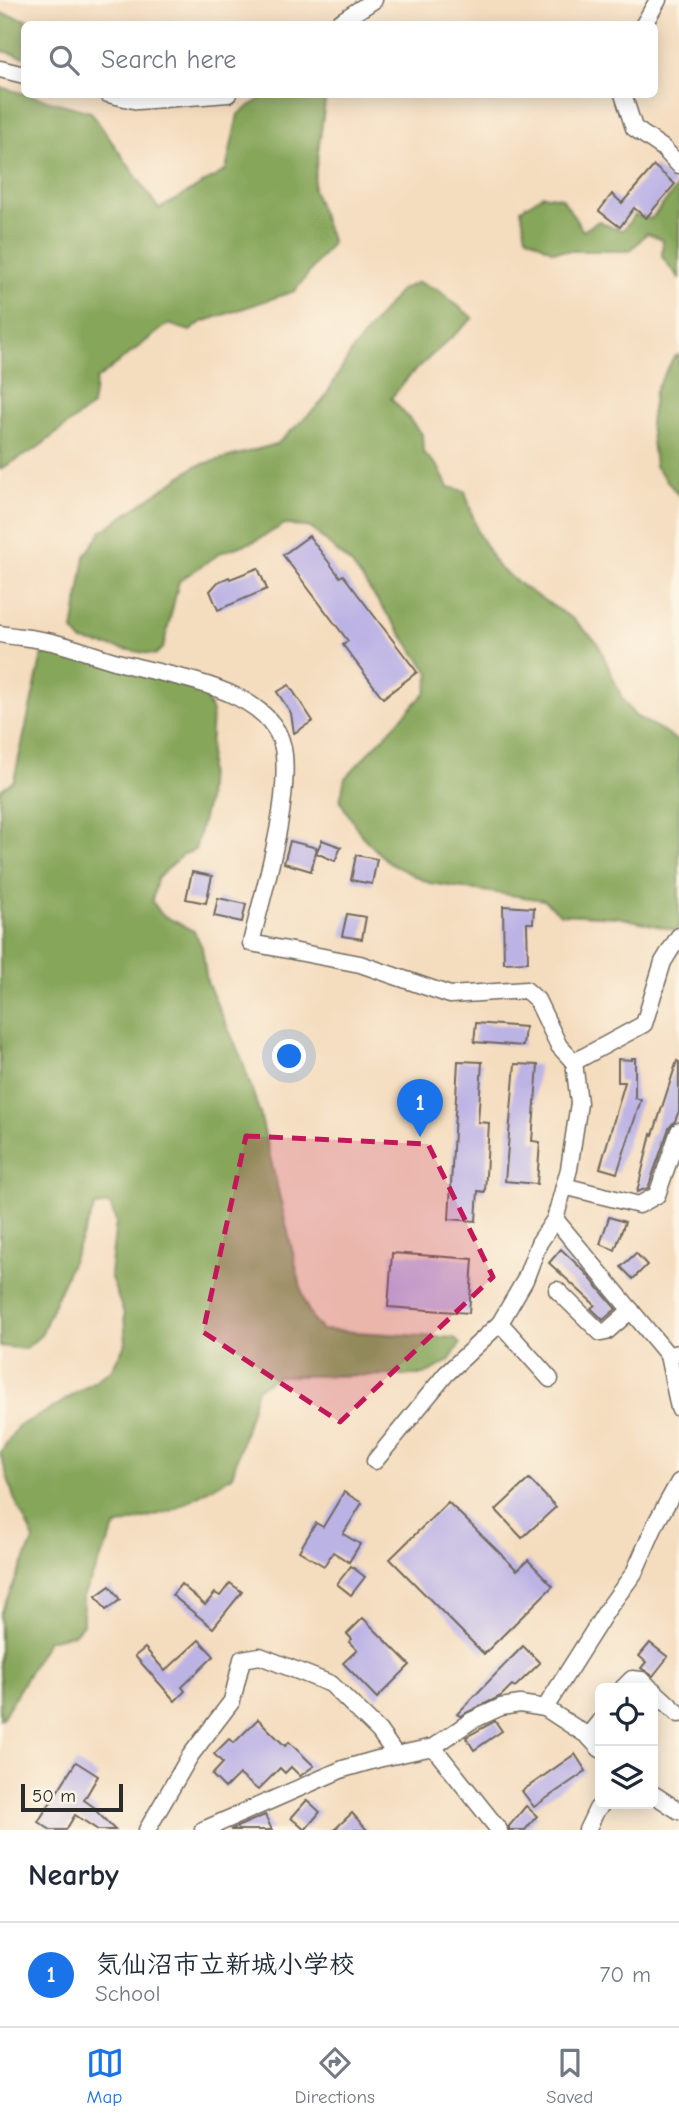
<!DOCTYPE html>
<meta charset="utf-8">
<style>
:root{--surface:#fff;--page:#f2f2f3;--text:#1f2937;--muted:#747a83;--line:#e0e1e3;--accent:#1a73e8}
body{margin:0;font-family:"Comic Neue","Klee One",sans-serif;background:var(--page);color:var(--text)}
.controls{position:absolute;right:21px;bottom:21px;display:grid;overflow:hidden;border-radius:10px;box-shadow:0 4px 18px #0003}
.controls button{width:63px;height:63px;display:grid;place-items:center;padding:0;border:0;border-bottom:2px solid var(--line);background:var(--surface);color:var(--text);font:35px sans-serif}
.scale{position:absolute;left:21px;bottom:18px;width:102px;box-sizing:border-box;padding-left:7px;border:4px solid #2b2b2b;border-top:0;font-size:19px;line-height:24px;white-space:nowrap;color:#2b2b2b;-webkit-text-stroke:5px #fcf5e5;paint-order:stroke}
.you{position:absolute;left:290px;top:1057px;width:24px;height:24px;margin:-18px;border:5px solid #fff;border-radius:50%;background:#1a73e8;box-shadow:0 0 0 10px #1a73e833}
.badge{display:grid;place-items:center;width:46px;height:46px;border-radius:50%;background:var(--accent);color:#fff;font-size:23px;font-weight:700}
.pin{position:absolute;translate:-50% -58px;filter:drop-shadow(0 2px 4px #0008)}
.pin::after{content:'';position:absolute;top:37px;width:24px;height:21px;background:inherit;clip-path:polygon(0 0,100% 0,50% 100%)}
.list{margin:0;padding:0;list-style:none}
h2{display:flex;justify-content:space-between;align-items:center;height:91px;margin:0;padding:0 28px;font-size:30px}
h2 small{font-size:23px;font-weight:400;color:var(--muted)}
.list li{display:grid;grid-template-columns:46px 1fr auto;gap:21px;align-items:center;box-sizing:border-box;height:105px;padding:0 28px;border-top:2px solid var(--line)}
.list b{display:block;font-size:26px;white-space:nowrap}
.list p{margin:0;font-size:23px;white-space:nowrap;color:var(--muted)}
.list em{font-size:23px;font-style:normal;color:var(--muted)}
.icon{flex:none;width:38px;height:38px;fill:none;stroke:currentColor;stroke-width:2;stroke-linecap:round;stroke-linejoin:round}
.map{position:relative;flex:none;width:679px;height:1830px;overflow:hidden}
.search{position:absolute;background:var(--surface);box-shadow:0 4px 18px #0003;left:21px;right:21px;top:21px;height:77px;display:flex;align-items:center;gap:18px;box-sizing:border-box;padding:0 24px;border-radius:10px;color:var(--muted);font-size:26px}
.sheet{height:196px;background:var(--surface)}
nav{display:flex;justify-content:space-around;align-items:center;box-sizing:border-box;height:98px;border-top:2px solid var(--line);background:var(--surface);font-size:19px;color:var(--muted)}
nav a{display:grid;justify-items:center;gap:4px}
nav .on{color:var(--accent)}
.map>svg:first-child{display:block}
.forest{fill:#86a65a;stroke:#586842;stroke-width:2}
.building{fill:#bcb3e5}
.lines{fill:none;stroke-linecap:round;stroke-linejoin:round}
.minor-casing{stroke:#71695e;stroke-width:19}
.minor{stroke:#fff;stroke-width:16}
.marked{fill:#c2185b;fill-opacity:0.2;stroke:#c2185b;stroke-width:5;stroke-dasharray:14 9;stroke-linejoin:round}
</style>
<div class="map">
<svg width="679" height="1830" viewBox="0 0 679 1830">
<rect width="100%" height="100%" fill="#fcf5e5"/>
<filter id="ink" filterUnits="userSpaceOnUse"><feTurbulence type="fractalNoise" baseFrequency=".0143" numOctaves="2"/><feDisplacementMap in="SourceGraphic" scale="14" xChannelSelector="R" yChannelSelector="G"/><feConvolveMatrix kernelMatrix="1 2 1 2 8 2 1 2 1" color-interpolation-filters="sRGB"/></filter>
<filter id="wash" filterUnits="userSpaceOnUse"><feTurbulence type="fractalNoise" baseFrequency=".00686" numOctaves="4" result="noise"/><feDisplacementMap in="SourceGraphic" scale="28" xChannelSelector="R" yChannelSelector="G"/><feGaussianBlur stdDeviation="1.57" result="paint"/><feColorMatrix in="noise" values="0 0 0 0 0 0 0 0 0 0 0 0 0 0 0 0 0 1.4 0 .05"/><feComposite in="paint" operator="in"/></filter>
<g filter="url(#wash)">
<rect width="100%" height="100%" fill="#f4dcbe"/>
<g class="forest">
<path d="M0,13L43,24H24V57L0,50Z"/>
<path d="M0,87L91,112L159,209L226,170L238,114L266,95H326L313,189L332,243L295,291L202,322L190,331L168,324L96,380L92,406L36,449L0,469Z"/>
<path d="M679,185V278L662,257L663,240L647,233L630,251H553L526,236L521,209L543,195L562,198L583,231L599,221L613,228L623,230L635,215L651,219Z"/>
<path d="M418,282L438,290L473,318L410,375L391,398L422,434L423,452L438,467L448,487L465,491L478,533L498,567L525,588L573,619L598,643L622,698L635,716L667,733L679,743V928L674,930L618,917L560,914L544,900L429,883L389,863L362,836L340,801L345,778L426,692L430,674L352,565L311,528L285,524L255,541L222,552L179,581L163,648L155,655L82,641L73,631L85,556L102,531L196,466L277,444L322,402L352,351L400,290Z"/>
<path d="M679,355V496L655,466L650,423L655,391L674,357Z"/>
<path d="M55,650L203,690L212,712L207,802L195,850L182,855L157,879L152,901L162,915L194,931L202,947L207,982L241,1057L260,1114L305,1304L315,1323L322,1330L454,1338L460,1344L449,1361L424,1375L278,1376L257,1389L232,1476L173,1510L116,1526L83,1596V1624L74,1634L48,1640L3,1717L0,1719V1614L34,1539L14,1498L0,1453L18,1426L50,1410L111,1370L126,1343L124,1314L110,1275L116,1222L110,1204L95,1206L41,1335L25,1349L0,1346V790L14,780L42,655Z"/>
</g>
<g id="blocks">
<g class="building">
<path d="M654,166L675,184L646,218L634,208L620,227L599,211L612,194L622,203Z"/>
<path d="M309,536L340,577L343,575L417,672L383,698L343,645L348,641L283,555Z"/>
<path d="M258,568L267,589L218,610L210,591L218,582L229,577L230,579Z"/>
<path d="M289,685L313,721L294,733L291,713L277,692Z"/>
<path d="M322,840L341,847L335,861L316,853Z"/>
<path d="M290,841L317,848L311,871L284,863Z"/>
<path d="M356,855L377,859L372,884L351,880Z"/>
<path d="M192,872L212,876L206,903L186,899Z"/>
<path d="M218,898L246,904L242,922L214,916Z"/>
<path d="M503,906L534,908L533,923H527L528,962L504,963Z"/>
<path d="M347,914L366,917L362,939L342,936Z"/>
<path d="M476,1023L525,1027L523,1046L474,1042Z"/>
<path d="M632,1058H635V1098L641,1100L617,1173L600,1168L625,1082H618V1059L632,1060Z"/>
<path d="M458,1061L482,1062L478,1122L489,1123L485,1192L478,1191L476,1221L449,1219Z"/>
<path d="M677,1061L679,1062V1111L675,1121L669,1128L648,1188L637,1192L651,1134L653,1135Z"/>
<path d="M515,1064L538,1065L532,1141L540,1142L537,1184L505,1181Z"/>
<path d="M609,1217L625,1222L615,1250L600,1244Z"/>
<path d="M561,1249L585,1272L616,1309L603,1320L591,1308L595,1305L549,1263Z"/>
<path d="M392,1253L473,1259L469,1313L388,1307Z"/>
<path d="M636,1253L647,1265L633,1279L621,1267Z"/>
<path d="M529,1479L556,1507L522,1538L496,1510Z"/>
<path d="M344,1492L362,1503L343,1534L360,1544L349,1562L333,1552L324,1566L299,1551L316,1523L323,1527Z"/>
<path d="M448,1502L517,1570L528,1560L553,1586L484,1654L390,1559Z"/>
<path d="M351,1566L365,1577L351,1595L337,1584Z"/>
<path d="M230,1583L242,1592L213,1628L172,1595L181,1584L205,1605L215,1593L220,1596Z"/>
<path d="M110,1586L120,1600L106,1610L96,1596Z"/>
<path d="M363,1618L410,1665L377,1698L343,1663L357,1650L349,1642L352,1639L347,1634Z"/>
<path d="M199,1640L214,1656L182,1687L185,1691L175,1701L135,1656L145,1648L165,1671Z"/>
<path d="M650,1643L668,1657L653,1676L641,1668L646,1662L639,1656Z"/>
<path d="M523,1646L540,1663L515,1687L512,1685L501,1696L460,1716L457,1714Z"/>
<path d="M258,1719L285,1746L289,1742L314,1766L300,1776L291,1767L285,1773L280,1768L258,1790L239,1774L225,1788L212,1775L223,1763L214,1754L229,1739L234,1743Z"/>
<path d="M495,1721L502,1731L474,1750L466,1737Z"/>
<path d="M575,1754L586,1771L534,1807L522,1791Z"/>
<path d="M76,1762L98,1776L84,1800L98,1810L97,1812L115,1830H98L75,1815L66,1830H51L38,1822Z"/>
<path d="M307,1800L320,1812L305,1830L291,1818Z"/>
<path d="M526,1806L537,1816L525,1830H509V1826Z"/>
<path d="M352,1813L367,1830H334Z"/>
<path d="M265,1815L272,1830H230L239,1826Z"/>
</g>
</g>
</g>
<g filter="url(#ink)">
<use href="#blocks" fill-opacity="0" stroke="#71695e" stroke-width="2"/>
<g class="lines">
<defs>
<g id="minor">
<path d="M337,24L374,0"/>
<path d="M644,24L658,0"/>
<path d="M0,69L24,75"/>
<path d="M108,94L138,101L228,94"/>
<path d="M623,94L634,128L663,148L679,165"/>
<path d="M0,634C17,637 35,638 52,642C78,648 103,659 129,665C177,678 279,690 284,755C289,810 264,888 251,943L360,964L450,995L526,990L537,1000L559,1046L574,1062L579,1103L569,1169L555,1219L539,1243L525,1280L500,1323L446,1374L375,1461"/>
<path d="M574,1062L644,1024L663,962L679,936"/>
<path d="M564,1186L639,1205L657,1195L679,1131"/>
<path d="M555,1219L668,1355L679,1353"/>
<path d="M557,1290L601,1333L606,1332L631,1310"/>
<path d="M500,1323L550,1379"/>
<path d="M668,1355L679,1408"/>
<path d="M623,1688L632,1679L642,1680L650,1688"/>
<path d="M653,1690L679,1714"/>
<path d="M545,1708L588,1736L600,1749"/>
<path d="M588,1736L600,1721"/>
<path d="M433,1747L499,1830"/>
<path d="M653,1794L679,1811"/>
<path d="M147,1830L190,1756L232,1701L242,1659L260,1656L331,1684L379,1731L396,1755"/>
<path d="M203,1830L343,1769L378,1759L433,1747L471,1721L501,1707L520,1704L545,1708L607,1610L634,1573L657,1521L679,1482"/>
<path d="M587,1830L597,1809L602,1804"/>
</g>
</defs>
<use href="#minor" class="minor-casing"/>
<use href="#minor" class="minor"/>
</g>
</g>
<path class="marked" d="M246,1136L428,1144L493,1277L340,1422L203,1332Z"/>
</svg>
<div class="controls">
<button><svg class="icon" aria-label="locate" viewBox="0 0 24 24"><circle cx="12" cy="12" r="6"/><path d="M12 2v4M12 18v4M2 12h4M18 12h4"/></svg></button>
<button><svg class="icon" aria-label="layers" viewBox="0 0 24 24"><path d="M12 4l9 5-9 5-9-5zM3 14l9 5 9-5"/></svg></button>
</div>
<div class="scale">50 m</div>
<div class="you"></div>
<div class="pin badge" style="left:420px;top:1137px">1</div>
<div class="search"><svg class="icon" aria-label="search" viewBox="0 0 24 24"><circle cx="10" cy="10" r="6"/><path d="M15 15l6 6"/></svg>Search here</div>
</div>
<section class="sheet">
<h2>Nearby<small></small></h2>
<ul class="list">
<li><span class="badge">1</span><div><b>気仙沼市立新城小学校</b><p>School</p></div><em>70 m</em></li>
</ul>
</section>
<nav>
<a class="on"><svg class="icon" aria-label="map" viewBox="0 0 24 24"><path d="M3 6l6-2 6 2 6-2v14l-6 2-6-2-6 2zM9 4v14M15 6v14"/></svg>Map</a>
<a><svg class="icon" aria-label="directions" viewBox="0 0 24 24"><path d="M12 3l9 9-9 9-9-9zM9 14v-3h6M13 9l2 2-2 2"/></svg>Directions</a>
<a><svg class="icon" aria-label="saved" viewBox="0 0 24 24"><path d="M7 4h10v16l-5-4-5 4z"/></svg>Saved</a>
</nav>
